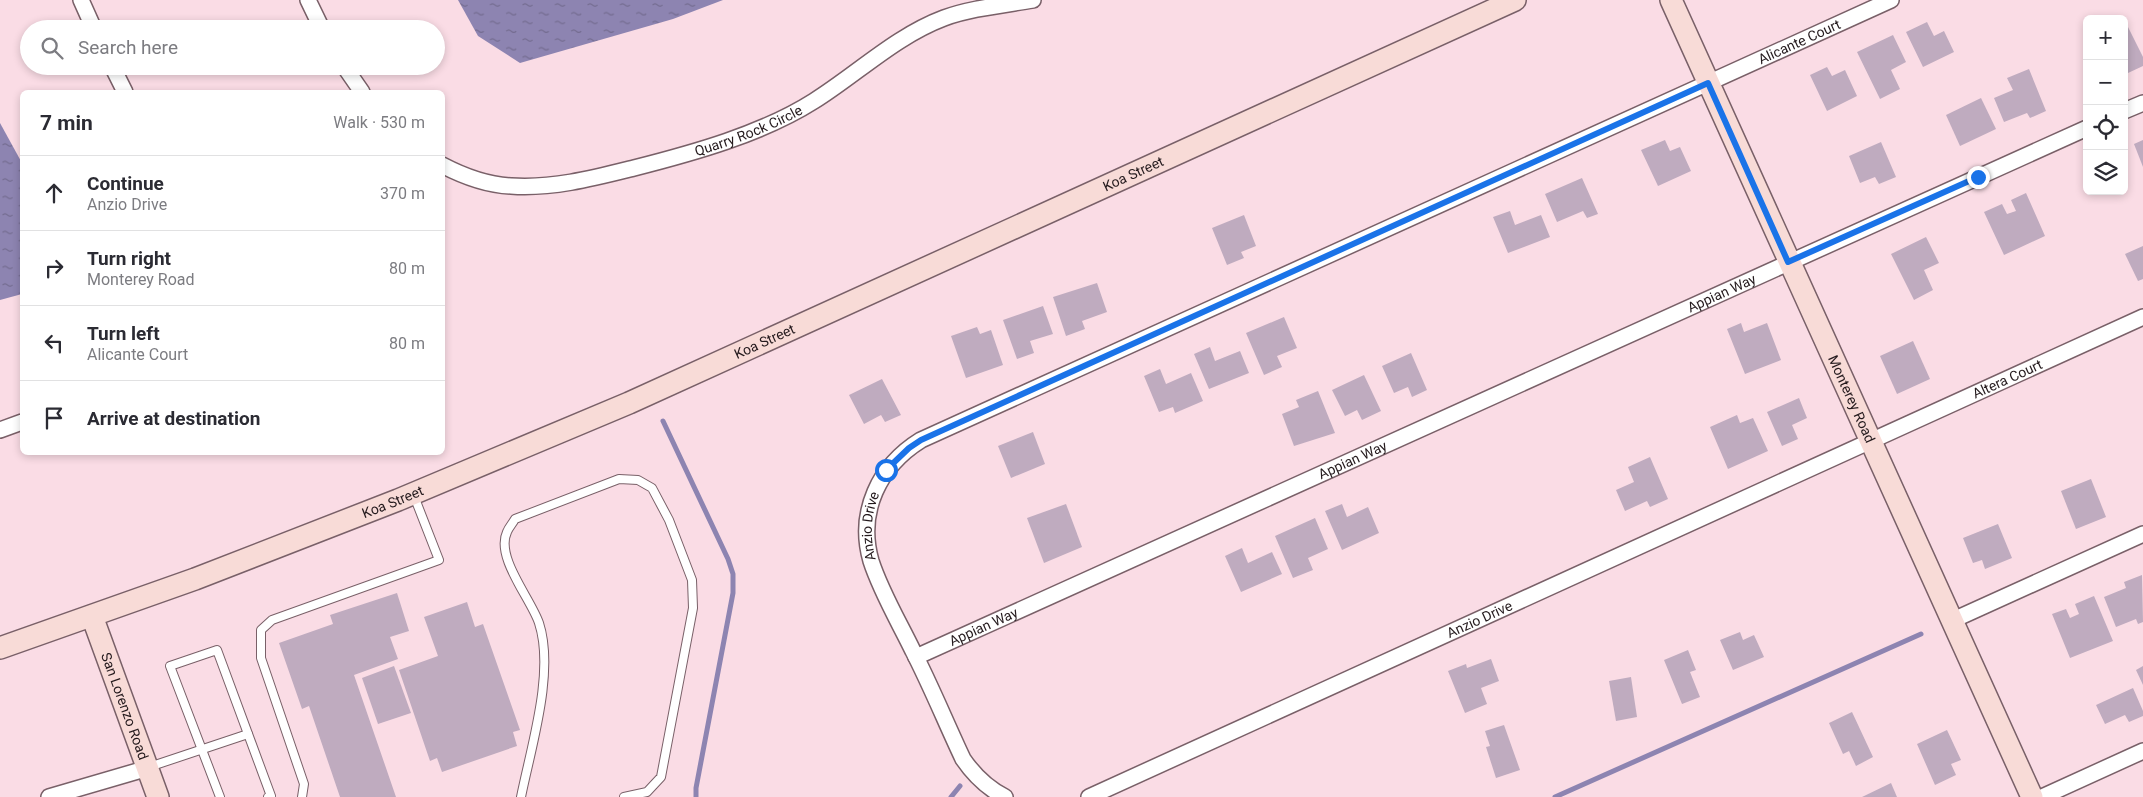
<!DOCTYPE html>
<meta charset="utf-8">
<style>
:root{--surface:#fff;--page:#f2f2f3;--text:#2b2b33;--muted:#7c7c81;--line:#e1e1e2}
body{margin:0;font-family:Roboto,sans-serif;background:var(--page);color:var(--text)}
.controls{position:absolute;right:15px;top:15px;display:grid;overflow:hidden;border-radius:8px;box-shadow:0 2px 8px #0003}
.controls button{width:45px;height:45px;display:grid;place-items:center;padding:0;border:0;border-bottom:1px solid var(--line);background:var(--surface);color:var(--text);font:25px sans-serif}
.stop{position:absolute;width:15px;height:15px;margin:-11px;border:4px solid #1a73e8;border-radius:50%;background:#fff}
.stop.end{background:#1a73e8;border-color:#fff;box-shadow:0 1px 5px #0008}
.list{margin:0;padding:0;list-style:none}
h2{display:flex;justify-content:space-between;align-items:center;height:65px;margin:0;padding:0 20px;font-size:21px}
h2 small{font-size:16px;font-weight:400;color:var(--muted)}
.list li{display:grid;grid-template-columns:32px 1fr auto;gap:15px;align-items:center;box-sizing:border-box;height:75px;padding:0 20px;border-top:1px solid var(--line)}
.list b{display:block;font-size:19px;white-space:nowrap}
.list p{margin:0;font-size:16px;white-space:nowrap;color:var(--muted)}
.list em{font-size:16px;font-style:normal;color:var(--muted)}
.icon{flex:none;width:28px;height:28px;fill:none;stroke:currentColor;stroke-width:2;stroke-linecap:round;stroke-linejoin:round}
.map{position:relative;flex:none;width:2143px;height:797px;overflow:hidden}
.search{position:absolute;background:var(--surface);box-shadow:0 2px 8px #0003;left:20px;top:20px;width:425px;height:55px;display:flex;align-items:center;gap:12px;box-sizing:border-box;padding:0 18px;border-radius:28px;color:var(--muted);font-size:19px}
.panel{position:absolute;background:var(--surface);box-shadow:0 2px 8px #0003;left:20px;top:90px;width:425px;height:365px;border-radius:8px}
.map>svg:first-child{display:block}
.water{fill:url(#water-ripples)}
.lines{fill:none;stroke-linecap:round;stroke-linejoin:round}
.stream{stroke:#8d84b1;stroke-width:5}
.building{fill:#bfabbf}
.lane-casing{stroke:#796068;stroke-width:10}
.street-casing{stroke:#796068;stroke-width:18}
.secondary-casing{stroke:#796068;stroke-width:24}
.lane{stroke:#fff;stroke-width:8}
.street{stroke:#fff;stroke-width:15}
.secondary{stroke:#f8dbd7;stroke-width:21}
.route{stroke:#1a73e8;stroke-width:6}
.labels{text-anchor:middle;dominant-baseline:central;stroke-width:5;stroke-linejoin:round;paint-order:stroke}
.street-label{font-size:14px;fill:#241a1d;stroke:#fbeff2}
</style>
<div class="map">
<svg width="2143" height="797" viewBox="0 0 2143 797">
<defs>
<pattern id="water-ripples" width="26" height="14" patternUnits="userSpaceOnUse" patternTransform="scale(1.25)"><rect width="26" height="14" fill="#8d84b1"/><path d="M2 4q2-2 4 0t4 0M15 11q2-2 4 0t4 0" fill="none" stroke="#736b8f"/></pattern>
</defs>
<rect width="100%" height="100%" fill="#fadce5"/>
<g class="water">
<path d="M458,0H723L673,19L520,63L478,36Z"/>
<path d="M0,123L22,163V294L0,300Z"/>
</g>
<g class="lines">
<g class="stream">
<path d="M663,421L728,559L733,574V593L696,788V797"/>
<path d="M951,797L960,786"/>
<path d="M1555,797L1921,634"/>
</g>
</g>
<g class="building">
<path d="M1927,22L1934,36L1944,31L1954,52L1923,67L1906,32Z"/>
<path d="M2127,25L2143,57V66L2128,73L2126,67H2124V26Z"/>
<path d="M1893,35L1906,62L1891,70L1900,89L1880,99L1857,52Z"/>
<path d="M1827,67L1832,76L1845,70L1857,96L1827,111L1810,75Z"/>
<path d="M2029,69L2046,111L2030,118L2027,113L2004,122L1994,98L2013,90L2007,78Z"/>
<path d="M1981,98L1996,129L1960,146L1946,115Z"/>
<path d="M1665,140L1670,151L1680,147L1691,171L1658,186L1641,150Z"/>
<path d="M2143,140V167L2134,144Z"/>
<path d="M1881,142L1896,177L1879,184L1875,177L1860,183L1849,156Z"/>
<path d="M1582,178L1598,214L1587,218L1583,211L1557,222L1545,194Z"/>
<path d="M2026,193L2045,236L2004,255L1984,212L2002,204L2007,214L2016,211L2011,200Z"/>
<path d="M1510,211L1515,225L1541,215L1550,237L1508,253L1493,217Z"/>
<path d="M1244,215L1256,246L1241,252L1244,258L1227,265L1212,228Z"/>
<path d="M1926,237L1939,263L1924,270L1933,290L1914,300L1891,254Z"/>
<path d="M2143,246V279L2138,281L2125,254Z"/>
<path d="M1097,283L1107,312L1082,321L1085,329L1066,336L1053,297Z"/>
<path d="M1043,306L1053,334L1030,341L1034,353L1017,359L1003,320Z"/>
<path d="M1284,317L1297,348L1277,356L1282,367L1264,375L1246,333Z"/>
<path d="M1741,323L1744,332L1767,323L1781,360L1745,374L1727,329Z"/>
<path d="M977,327L980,334L991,330L1003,365L966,378L951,336Z"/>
<path d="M1913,341L1930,379L1897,394L1880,356Z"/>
<path d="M1210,347L1215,361L1240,351L1249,373L1209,389L1194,354Z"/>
<path d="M1411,353L1427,390L1412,397L1408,387L1394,393L1382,366Z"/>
<path d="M1160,369L1166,384L1191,373L1203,401L1175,413L1173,407L1159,412L1144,376Z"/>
<path d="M1364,375L1381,411L1362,420L1357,410L1345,416L1332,390Z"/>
<path d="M882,379L901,415L885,422L881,415L864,424L849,395Z"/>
<path d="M1318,391L1335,433L1294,446L1282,414L1299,407L1296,400Z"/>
<path d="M1799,398L1807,418L1792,425L1798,439L1782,446L1767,412Z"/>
<path d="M1737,415L1740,423L1753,418L1768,451L1728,469L1710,427Z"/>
<path d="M1033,432L1045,464L1011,478L998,446Z"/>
<path d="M1650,457L1668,499L1650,507L1647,501L1625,511L1616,490L1634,482L1628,467Z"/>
<path d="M2091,479L2106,517L2076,529L2061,491Z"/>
<path d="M1066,504L1082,547L1044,563L1027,518Z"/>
<path d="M1342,504L1347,517L1368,507L1379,533L1342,550L1325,511Z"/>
<path d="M1315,518L1328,549L1308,558L1313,570L1293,578L1275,536Z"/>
<path d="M1998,524L2012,558L1985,569L1982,560L1973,563L1963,538Z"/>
<path d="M1242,548L1248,563L1272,552L1282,574L1241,592L1225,556Z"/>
<path d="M2142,575L2143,622L2138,624L2136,619L2116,627L2104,597L2126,588L2124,582Z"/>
<path d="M397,593L409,631L390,637L398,659L354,675L396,797H340L309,706L302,709L279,643L333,624L330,615Z"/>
<path d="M2094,596L2113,641L2070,658L2052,614L2066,609L2070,618L2079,614L2075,604Z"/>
<path d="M467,602L475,627L483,624L520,730L513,732L517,746L442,772L437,758L430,761L399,670L438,656L424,617Z"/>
<path d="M1740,632L1743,640L1754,635L1764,657L1733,670L1720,640Z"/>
<path d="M1688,650L1696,670L1690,672L1700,697L1682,704L1664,660Z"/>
<path d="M1491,659L1499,681L1481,688L1487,704L1465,713L1448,671L1466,664L1467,668Z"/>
<path d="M394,666L411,713L378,724L362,678Z"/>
<path d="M2143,666V685L2136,670Z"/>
<path d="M1631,677L1637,717L1616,721L1609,681Z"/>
<path d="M2133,688L2143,711V716L2129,722L2125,715L2105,724L2096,705Z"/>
<path d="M1852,712L1873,757L1856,766L1849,751L1843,754L1829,723Z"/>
<path d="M1504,725L1520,770L1496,778L1486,747L1490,746L1485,731Z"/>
<path d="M1947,730L1961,760L1951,764L1956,775L1935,785L1917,744Z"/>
<path d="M1891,783L1897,797H1862Z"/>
</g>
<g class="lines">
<defs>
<g id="lane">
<path d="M149,767L248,734"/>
<path d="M220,797L170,666L217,650L271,796L268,797"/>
<path d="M302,797L304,784L261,658V630L272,620L439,560L414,496"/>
<path d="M521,797C531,747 555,672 539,623C531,599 495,557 507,532C509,527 513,523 515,519L619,479L638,480L652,488L669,520L692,580L693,608L661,777L647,792L624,797"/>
</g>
<g id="street">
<path d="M81,0L94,29"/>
<path d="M308,0L322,29"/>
<path d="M112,66L125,92"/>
<path d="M344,66L362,92"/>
<path d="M2124,111L2143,103"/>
<path id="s1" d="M442,165C463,176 487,185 511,186C552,189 594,178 634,168C693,153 762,134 814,101C857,74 896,36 944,18C971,8 1004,5 1033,0"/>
<path d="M0,430L22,422"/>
<path d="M1951,621L2143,534"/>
<path id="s2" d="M916,657L2087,128"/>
<path d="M49,797L148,768"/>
<path id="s3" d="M1005,797C987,788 974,775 963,759C946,723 931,686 913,651C899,622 881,592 871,561C857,512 879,466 921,440L1891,0"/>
<path id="s4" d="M1089,797L2143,317"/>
<path d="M2042,797L2143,751"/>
</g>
<g id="secondary">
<path id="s5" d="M1671,0L2032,797"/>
<path id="s6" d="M92,616L158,797"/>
<path id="s7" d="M0,648L195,579L398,500L629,403L1515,0"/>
</g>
</defs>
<use href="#lane" class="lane-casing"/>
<use href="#street" class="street-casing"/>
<use href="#secondary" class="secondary-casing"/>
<use href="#lane" class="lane"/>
<use href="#street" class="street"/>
<use href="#secondary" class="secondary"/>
</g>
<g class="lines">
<path class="route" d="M886,470L909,448L921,440L1708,83L1788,262L1978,177"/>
</g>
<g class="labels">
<g class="street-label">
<text stroke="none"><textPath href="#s3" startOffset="1381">Alicante Court</textPath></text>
<text stroke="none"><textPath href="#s1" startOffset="318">Quarry Rock Circle</textPath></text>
<text stroke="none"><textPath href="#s7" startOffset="1229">Koa Street</textPath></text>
<text stroke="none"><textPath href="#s2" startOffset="884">Appian Way</textPath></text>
<text stroke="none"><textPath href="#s7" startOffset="824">Koa Street</textPath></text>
<text stroke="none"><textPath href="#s4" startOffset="1009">Altera Court</textPath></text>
<text stroke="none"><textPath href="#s5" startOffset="438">Monterey Road</textPath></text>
<text stroke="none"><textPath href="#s2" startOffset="479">Appian Way</textPath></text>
<text stroke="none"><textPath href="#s7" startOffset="419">Koa Street</textPath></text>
<text stroke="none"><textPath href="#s3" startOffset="311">Anzio Drive</textPath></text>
<text stroke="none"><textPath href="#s4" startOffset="429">Anzio Drive</textPath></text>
<text stroke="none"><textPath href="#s2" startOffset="74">Appian Way</textPath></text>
<text stroke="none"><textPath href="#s6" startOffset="96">San Lorenzo Road</textPath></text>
</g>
</g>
</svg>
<div class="controls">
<button>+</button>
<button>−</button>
<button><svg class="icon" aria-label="locate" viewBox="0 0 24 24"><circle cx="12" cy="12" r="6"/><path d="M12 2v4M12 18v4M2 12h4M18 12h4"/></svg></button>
<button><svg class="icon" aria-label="layers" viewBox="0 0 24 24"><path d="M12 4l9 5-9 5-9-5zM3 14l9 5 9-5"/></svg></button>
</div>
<div class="stop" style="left:886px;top:470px"></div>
<div class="stop end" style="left:1978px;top:177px"></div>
<div class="search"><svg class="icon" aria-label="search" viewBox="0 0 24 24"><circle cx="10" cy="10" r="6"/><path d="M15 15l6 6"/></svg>Search here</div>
<section class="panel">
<h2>7 min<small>Walk · 530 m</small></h2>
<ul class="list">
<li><svg class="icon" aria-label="ahead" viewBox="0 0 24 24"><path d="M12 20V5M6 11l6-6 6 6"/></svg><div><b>Continue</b><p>Anzio Drive</p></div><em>370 m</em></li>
<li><svg class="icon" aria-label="right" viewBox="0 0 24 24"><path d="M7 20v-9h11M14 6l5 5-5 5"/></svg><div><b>Turn right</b><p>Monterey Road</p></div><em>80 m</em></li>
<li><svg class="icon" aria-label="left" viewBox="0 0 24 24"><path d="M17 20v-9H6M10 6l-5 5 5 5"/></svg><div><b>Turn left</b><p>Alicante Court</p></div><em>80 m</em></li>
<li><svg class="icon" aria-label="arrive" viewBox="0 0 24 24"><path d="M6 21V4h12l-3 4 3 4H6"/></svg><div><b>Arrive at destination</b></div></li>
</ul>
</section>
</div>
